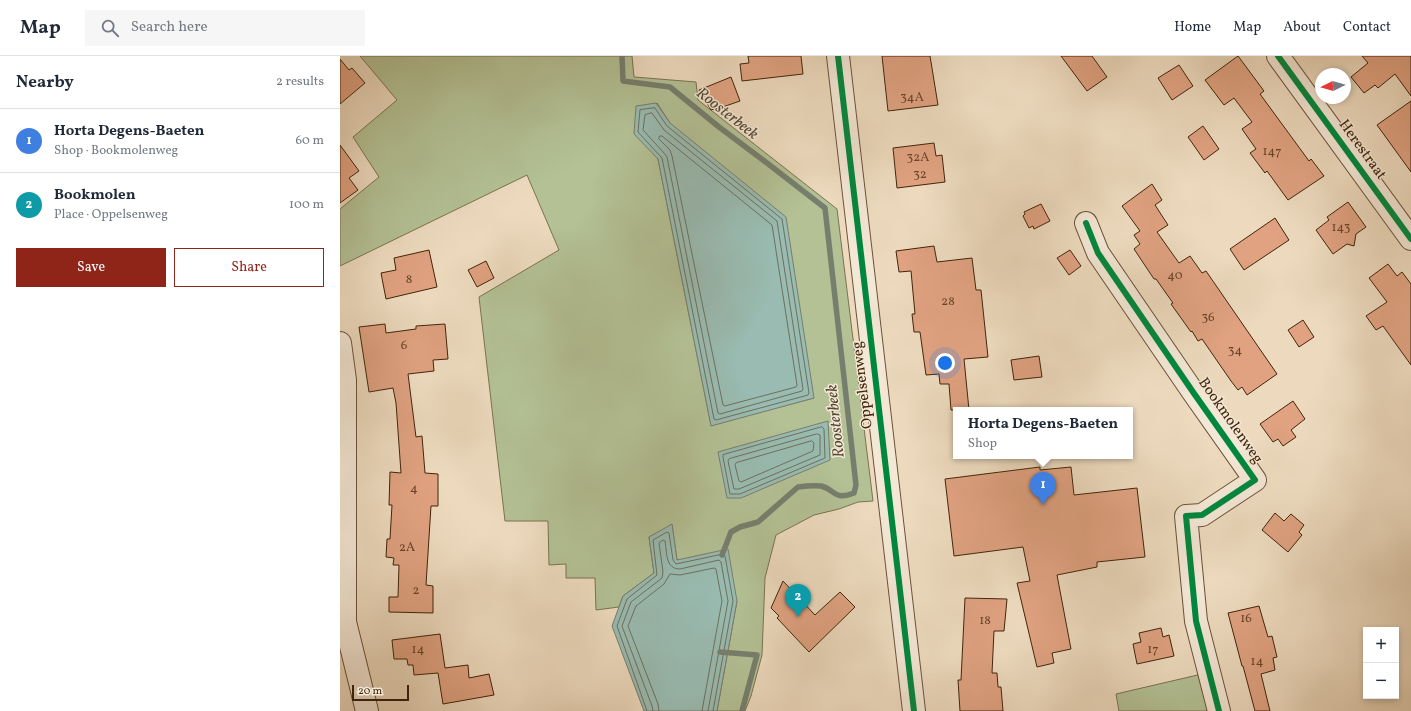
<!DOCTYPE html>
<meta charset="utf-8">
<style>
:root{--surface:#fff;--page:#f6f6f7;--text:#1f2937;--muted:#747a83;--line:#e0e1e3;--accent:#8f2418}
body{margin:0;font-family:Vollkorn,serif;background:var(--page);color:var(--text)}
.controls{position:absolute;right:12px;bottom:12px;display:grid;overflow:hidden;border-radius:0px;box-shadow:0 2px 6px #0003}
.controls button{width:36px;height:36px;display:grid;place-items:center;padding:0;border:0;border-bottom:1px solid var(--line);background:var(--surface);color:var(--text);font:20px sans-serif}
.compass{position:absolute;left:975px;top:12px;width:36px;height:36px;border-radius:50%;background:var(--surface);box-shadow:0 2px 6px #0003;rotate:265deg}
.scale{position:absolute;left:12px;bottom:10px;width:57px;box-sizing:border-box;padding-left:4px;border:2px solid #41250a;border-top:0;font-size:11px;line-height:14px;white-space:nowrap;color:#41250a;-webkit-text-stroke:3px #f3e7d5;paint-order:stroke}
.you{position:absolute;left:605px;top:307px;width:14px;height:14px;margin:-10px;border:3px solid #fff;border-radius:50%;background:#1a73e8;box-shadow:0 0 0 6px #1a73e833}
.badge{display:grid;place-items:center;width:26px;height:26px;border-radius:50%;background:var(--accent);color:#fff;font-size:13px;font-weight:700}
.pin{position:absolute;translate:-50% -33px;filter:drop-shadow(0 1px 2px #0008)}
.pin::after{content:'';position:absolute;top:21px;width:14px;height:12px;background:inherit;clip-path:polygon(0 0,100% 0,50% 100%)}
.popup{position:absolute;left:613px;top:351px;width:180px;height:52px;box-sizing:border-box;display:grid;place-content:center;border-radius:0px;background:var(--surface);filter:drop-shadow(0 1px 3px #0005);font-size:13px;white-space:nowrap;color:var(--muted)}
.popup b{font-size:15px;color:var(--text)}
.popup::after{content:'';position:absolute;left:50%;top:100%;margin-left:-8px;border:8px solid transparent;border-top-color:var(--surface)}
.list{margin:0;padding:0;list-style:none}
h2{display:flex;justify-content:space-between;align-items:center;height:52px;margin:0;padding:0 16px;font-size:17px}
h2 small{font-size:13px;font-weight:400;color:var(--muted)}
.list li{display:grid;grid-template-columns:26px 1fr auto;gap:12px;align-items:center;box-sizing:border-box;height:64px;padding:0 16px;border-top:1px solid var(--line)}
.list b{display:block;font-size:15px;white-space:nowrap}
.list p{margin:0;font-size:13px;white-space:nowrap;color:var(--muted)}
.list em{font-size:13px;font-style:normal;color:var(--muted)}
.actions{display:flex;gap:8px;padding:12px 16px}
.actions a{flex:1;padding:9px 0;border:1px solid var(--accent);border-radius:0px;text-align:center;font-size:14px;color:var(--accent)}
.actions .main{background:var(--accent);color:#fff}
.icon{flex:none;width:22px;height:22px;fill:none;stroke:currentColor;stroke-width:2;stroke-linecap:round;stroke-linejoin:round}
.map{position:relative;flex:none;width:1071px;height:655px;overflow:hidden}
header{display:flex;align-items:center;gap:24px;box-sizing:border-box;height:56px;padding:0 20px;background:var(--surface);border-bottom:1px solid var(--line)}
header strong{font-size:19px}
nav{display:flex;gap:22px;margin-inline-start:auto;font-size:14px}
.search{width:280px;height:36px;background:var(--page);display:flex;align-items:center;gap:10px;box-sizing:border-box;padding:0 14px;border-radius:0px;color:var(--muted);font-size:15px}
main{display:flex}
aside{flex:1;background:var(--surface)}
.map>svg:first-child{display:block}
.green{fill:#b3c195;stroke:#7a7350;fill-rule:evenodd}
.water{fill:#99bbb1;stroke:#767f6e}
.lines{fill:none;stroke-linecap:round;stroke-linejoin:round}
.shore{stroke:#6d705e;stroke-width:1}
.stream{stroke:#767f6e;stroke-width:5.5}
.building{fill:#e0a281;stroke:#41250a}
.minor-casing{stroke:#6c5237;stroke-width:24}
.minor{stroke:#f3e7d5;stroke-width:22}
.cycleway-casing{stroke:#f3e7d5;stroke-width:8}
.cycleway{stroke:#00873e;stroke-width:6}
.labels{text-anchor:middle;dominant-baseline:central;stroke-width:3;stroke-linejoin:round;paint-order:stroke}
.number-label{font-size:13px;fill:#694428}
.street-label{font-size:15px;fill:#41250a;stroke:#f3e7d5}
.water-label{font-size:16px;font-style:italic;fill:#574a34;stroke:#f3e7d5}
</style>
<header>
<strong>Map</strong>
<div class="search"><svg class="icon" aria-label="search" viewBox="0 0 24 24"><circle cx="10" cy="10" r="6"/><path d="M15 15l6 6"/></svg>Search here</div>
<nav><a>Home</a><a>Map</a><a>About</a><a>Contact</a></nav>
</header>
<main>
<aside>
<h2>Nearby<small>2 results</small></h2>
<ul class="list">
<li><span class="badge" style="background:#3f7fe0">1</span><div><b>Horta Degens-Baeten</b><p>Shop · Bookmolenweg</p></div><em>60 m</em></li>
<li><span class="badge" style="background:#0f9aa8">2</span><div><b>Bookmolen</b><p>Place · Oppelsenweg</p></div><em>100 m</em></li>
</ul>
<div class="actions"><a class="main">Save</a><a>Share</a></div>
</aside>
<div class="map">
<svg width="1071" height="655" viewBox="0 0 1071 655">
<rect width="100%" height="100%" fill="#eddabe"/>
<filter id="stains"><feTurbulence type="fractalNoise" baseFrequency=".005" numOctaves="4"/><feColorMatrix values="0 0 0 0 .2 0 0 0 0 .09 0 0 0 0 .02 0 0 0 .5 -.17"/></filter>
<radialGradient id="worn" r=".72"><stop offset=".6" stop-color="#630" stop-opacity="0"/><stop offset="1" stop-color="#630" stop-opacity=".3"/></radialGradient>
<g class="green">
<path d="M20,0H292L294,21L356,26L358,44L497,153L533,445L518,446L499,453L474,459L436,479L425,522L422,599L411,640L405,655H377L397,545L337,504L332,469L309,481L314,517L283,540L279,551L256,554L255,522H226V508L209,509L208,465H165L139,241L219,194L187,119L0,210V153L39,121L13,81L57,44ZM317,47L330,67L474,342L371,369L318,103Z"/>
<path d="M862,618L871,655H779L776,638Z"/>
</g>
<g class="water">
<path d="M316,47L330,67L446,161L474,342L371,370L318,103L294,78L296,50Z"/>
<path d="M488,365L490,404L401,442H387L378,396Z"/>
<path d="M332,468L337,504L388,493L397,545L377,655H304L272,570L283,540L314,517L309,481Z"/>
</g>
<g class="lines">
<g class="shore">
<path d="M315,52L327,70L442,163L469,337L468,339L376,364L374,363L322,102L298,76L300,54Z"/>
<path d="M312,57L324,74L437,165L463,333L462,335L380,358L378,357L327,101L324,97L303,74L305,59Z"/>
<path d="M320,80H322L432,169L457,329L456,331L385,350L383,349L332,100L330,94L319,83Z"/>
<path d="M482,371L484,373L485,402L400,438H390L383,401V399Z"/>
<path d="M477,378L480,379V399L399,433H394L388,405L389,403Z"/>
<path d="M472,385L474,387L473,395L401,426L399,425L395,409L396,407Z"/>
<path d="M307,655L277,570L287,543L317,519L313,484L327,476L329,477L333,504L336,508L383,498L385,500L393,545L373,655"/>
<path d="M313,655L312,650L282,570L291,546L322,522L323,516L319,487L323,484L325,485C327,496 325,513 340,513L379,504L381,506L388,545L368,655"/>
<path d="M319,655L318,648L288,570L296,550L324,528L330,518L340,519L374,512L376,513L382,545L362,655"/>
</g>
<g class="stream">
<path d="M282,0L283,25L330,31L379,71L427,107L485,152L516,429L514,437C493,445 495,433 481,430C473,429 465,430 458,431L418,466L400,471L391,476L382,499"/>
<path d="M380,596L417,599L402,655"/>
</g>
</g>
<g class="building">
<path d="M408,0H461L463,18L402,25L400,8L409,7Z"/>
<path d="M542,0H590L598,49L548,55Z"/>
<path d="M721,0H752L767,21L747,35Z"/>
<path d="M898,0L924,35L920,38L969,105L971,103L984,120L948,144L927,115L925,117L910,97L916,93L902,73L912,66L894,42L884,49L865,24Z"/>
<path d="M1022,0H1071V40L1055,18L1038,32L1035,29L1024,37L1011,21L1028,7Z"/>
<path d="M0,3L9,14L12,12L25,27L0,48Z"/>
<path d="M839,9L853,30L832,44L818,22Z"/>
<path d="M391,21L400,45L374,54V53L371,54L359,34Z"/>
<path d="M1071,45V116L1037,69Z"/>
<path d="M863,70L879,93L864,104L848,81Z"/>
<path d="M594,87L596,100L602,99L605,126L557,132L553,92Z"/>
<path d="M0,89L19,115L9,122L18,134L0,147Z"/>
<path d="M812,128L822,144L815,149L828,169L817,176L839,207L850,200L862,217L866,215L937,318L907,339L902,331L898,334L891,325L862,283L858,285L852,275L851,276L831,248L833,247L816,223H814L794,193L800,188L794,179L800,175L782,150Z"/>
<path d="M1008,146L1026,171L1016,178L1014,190L1007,188L993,198L976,174L989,164L987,161Z"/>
<path d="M701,148L710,165L694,173L693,170L689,172L683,160L685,158L684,156Z"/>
<path d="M935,162L949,184L904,214L890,193Z"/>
<path d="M594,190L597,206L632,202L636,234H641L648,301L624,303L629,354H611L609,328H600L599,318L586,319L580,276H574L572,258H575L571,215L559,216L556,195Z"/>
<path d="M89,194L97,231L46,243L41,217L56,214L54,202Z"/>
<path d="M730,194L741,210L729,219L717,202Z"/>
<path d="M146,205L154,222L137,231L128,214Z"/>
<path d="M1048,208L1057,220L1062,216L1071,228V309L1043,270L1036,274L1026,260L1047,246L1029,222Z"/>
<path d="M963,264L974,281L959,291L948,274Z"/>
<path d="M45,268L46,277L76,273V270L105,268L108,303L93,304L94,315L68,318L76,381L82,380L85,417L98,418V450H91L86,529L93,530V557L49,556V541H58L59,509H53L54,502L46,501L47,483H50L52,449H49L50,416L61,417L56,347L53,332L29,336L19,271Z"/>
<path d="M699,300L702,321L674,324L671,304Z"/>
<path d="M953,345L965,363L951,374L956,381L943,390L938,383L933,386L920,368Z"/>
<path d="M700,411V414L731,411L734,439L797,432L805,501L757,506V511L717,519L731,593L712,597L714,607L697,611L677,527L690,525L683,491L614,500L605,423Z"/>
<path d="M935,457L944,465L951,458L964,469L959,476L962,479L948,496L922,474Z"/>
<path d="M443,525L475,559L500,536L515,551L469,596L437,562L439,560L431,552Z"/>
<path d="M625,542L667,543L664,575H654L652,617H657L658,631H661L663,655H620L618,624H621Z"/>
<path d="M919,550L928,581L932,580L937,601L933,602L935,614L921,618L930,655H915L903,610H902L888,557Z"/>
<path d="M821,572L823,581L829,579L834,600L797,608L793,588L801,586L799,577Z"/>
<path d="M100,578L105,612L128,609L129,622L149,618L154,639L103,648L98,617L74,619L73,609H68L67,603H54L52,584Z"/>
</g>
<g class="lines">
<defs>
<g id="minor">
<path d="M498,0L574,655"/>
<path d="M938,0L1071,183"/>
<path d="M746,167L758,197L853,336L915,424L862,459L846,460L856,565L879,655"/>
<path d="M0,287L5,324V566"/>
<path d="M0,562L5,566L27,655"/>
</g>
</defs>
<use href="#minor" class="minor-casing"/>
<use href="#minor" class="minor"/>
<defs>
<g id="cycleway">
<path d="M498,0L574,655"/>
<path d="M938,0L1071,183"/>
<path d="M746,167L758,197L853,336L915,424L862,459L846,460L856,565L879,655"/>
</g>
</defs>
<use href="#cycleway" class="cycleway-casing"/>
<use href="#cycleway" class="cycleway"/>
</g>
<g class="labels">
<g class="number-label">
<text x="572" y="42">34A</text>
<text x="932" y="96">147</text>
<text x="578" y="102">32A</text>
<text x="580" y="119">32</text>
<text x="1001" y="172">143</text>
<text x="835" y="220">40</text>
<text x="69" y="224">8</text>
<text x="608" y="246">28</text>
<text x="868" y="262">36</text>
<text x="64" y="290">6</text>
<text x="895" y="295">34</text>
<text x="74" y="433">4</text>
<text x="67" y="492">2A</text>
<text x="76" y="535">2</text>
<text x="906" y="563">16</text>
<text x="645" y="565">18</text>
<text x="78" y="594">14</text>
<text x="813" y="594">17</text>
<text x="917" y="606">14</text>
</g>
<g class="street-label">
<text transform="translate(1022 94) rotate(54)">Herestraat</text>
<text transform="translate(523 329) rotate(-97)">Oppelsenweg</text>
<text transform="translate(890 365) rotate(55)">Bookmolenweg</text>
</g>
<g class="water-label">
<text transform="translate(387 58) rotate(38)">Roosterbeek</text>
<text transform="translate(496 365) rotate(-96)">Roosterbeek</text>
</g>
</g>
<rect width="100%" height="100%" filter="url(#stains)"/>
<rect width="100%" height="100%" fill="url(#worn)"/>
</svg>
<div class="controls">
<button>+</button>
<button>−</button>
</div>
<svg class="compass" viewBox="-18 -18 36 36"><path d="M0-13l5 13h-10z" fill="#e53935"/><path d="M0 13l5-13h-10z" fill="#747a83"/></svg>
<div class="scale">20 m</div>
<div class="you"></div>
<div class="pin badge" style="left:703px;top:449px;background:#3f7fe0">1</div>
<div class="popup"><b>Horta Degens-Baeten</b>Shop</div>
<div class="pin badge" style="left:458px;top:561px;background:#0f9aa8">2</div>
</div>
</main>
